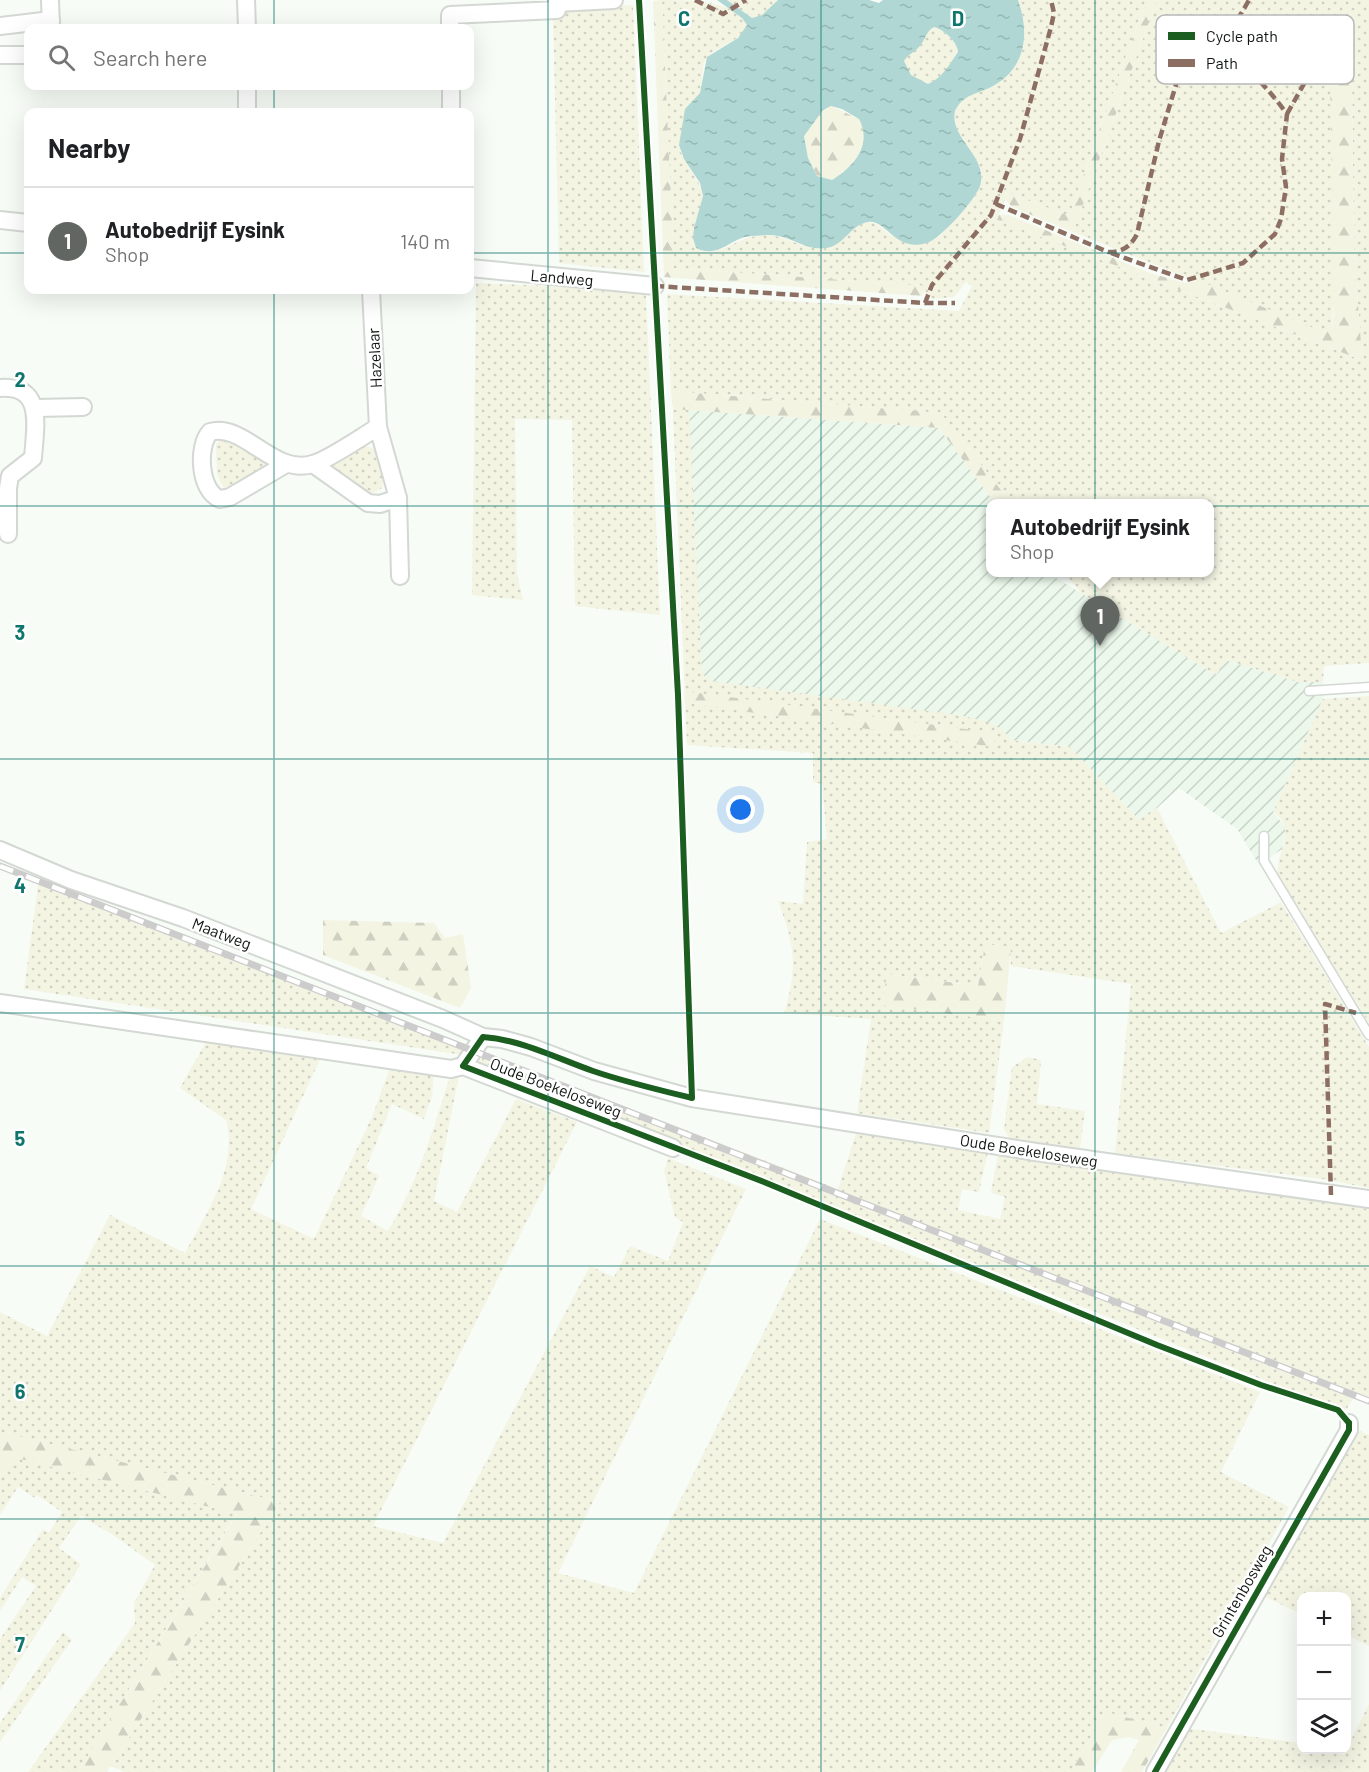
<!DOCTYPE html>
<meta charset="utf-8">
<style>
:root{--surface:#fff;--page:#f6f6f6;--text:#202124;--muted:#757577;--line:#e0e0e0;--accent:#616662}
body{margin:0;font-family:Barlow,sans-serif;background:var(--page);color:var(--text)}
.controls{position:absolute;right:18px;bottom:18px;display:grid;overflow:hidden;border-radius:12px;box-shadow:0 6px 24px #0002}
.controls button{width:54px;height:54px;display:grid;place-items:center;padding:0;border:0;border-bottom:2px solid var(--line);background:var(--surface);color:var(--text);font:30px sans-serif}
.you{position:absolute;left:741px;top:810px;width:21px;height:21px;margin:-15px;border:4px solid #fff;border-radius:50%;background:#1a73e8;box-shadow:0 0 0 9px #1a73e833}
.badge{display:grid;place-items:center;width:39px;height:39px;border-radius:50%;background:var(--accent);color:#fff;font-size:20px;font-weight:700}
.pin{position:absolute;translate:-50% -50px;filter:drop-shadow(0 2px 3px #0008)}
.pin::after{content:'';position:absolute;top:32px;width:21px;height:18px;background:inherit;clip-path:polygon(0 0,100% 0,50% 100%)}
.popup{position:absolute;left:986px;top:499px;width:228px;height:78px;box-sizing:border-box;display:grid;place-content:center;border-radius:12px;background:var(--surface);filter:drop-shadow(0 2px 4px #0005);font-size:20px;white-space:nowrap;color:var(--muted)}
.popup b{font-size:22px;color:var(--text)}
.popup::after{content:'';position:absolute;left:50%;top:100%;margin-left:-12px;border:12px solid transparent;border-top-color:var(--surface)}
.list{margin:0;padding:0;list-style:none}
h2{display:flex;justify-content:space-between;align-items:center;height:78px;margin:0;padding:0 24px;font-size:26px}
h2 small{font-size:20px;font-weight:400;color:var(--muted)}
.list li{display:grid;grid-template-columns:39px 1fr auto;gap:18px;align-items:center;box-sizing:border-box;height:108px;padding:0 24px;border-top:2px solid var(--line)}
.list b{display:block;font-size:22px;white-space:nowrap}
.list p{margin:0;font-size:20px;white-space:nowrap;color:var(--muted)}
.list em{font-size:20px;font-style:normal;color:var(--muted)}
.icon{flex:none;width:33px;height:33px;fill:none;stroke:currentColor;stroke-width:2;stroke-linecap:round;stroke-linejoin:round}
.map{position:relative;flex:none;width:1369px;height:1772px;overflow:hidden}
.search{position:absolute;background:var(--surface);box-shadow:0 6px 24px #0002;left:24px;top:24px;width:450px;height:66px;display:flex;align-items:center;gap:15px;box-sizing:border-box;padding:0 21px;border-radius:12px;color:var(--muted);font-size:22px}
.panel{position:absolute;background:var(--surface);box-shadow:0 6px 24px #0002;left:24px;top:108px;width:450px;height:186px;border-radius:12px}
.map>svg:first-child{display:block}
.industrial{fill:url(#industrial-furrows)}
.grass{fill:url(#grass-dots)}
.forest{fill:url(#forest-firs)}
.water{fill:url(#water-ripples);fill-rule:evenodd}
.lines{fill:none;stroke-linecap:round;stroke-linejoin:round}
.lane-casing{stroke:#d3d8d3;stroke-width:11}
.street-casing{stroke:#d3d8d3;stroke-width:20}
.lane{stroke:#fefffe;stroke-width:8}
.street{stroke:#fefffe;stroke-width:16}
.rail-casing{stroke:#cbcccb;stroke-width:7}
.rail{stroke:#fff;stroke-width:4.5;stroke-dasharray:14;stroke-linecap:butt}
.quiet{stroke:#8d6e63;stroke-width:4.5;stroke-dasharray:9 4.5;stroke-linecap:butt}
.cycleway-casing{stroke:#fff;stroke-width:10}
.cycleway{stroke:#1b5e20;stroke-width:6}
.grid{fill:none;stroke:#0f766e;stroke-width:1.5;stroke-opacity:0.55}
.labels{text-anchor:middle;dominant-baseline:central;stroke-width:5;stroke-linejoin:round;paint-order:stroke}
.street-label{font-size:16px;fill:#101511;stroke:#fff}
.key{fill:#fff;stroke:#b7b9b8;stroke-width:1.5}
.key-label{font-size:16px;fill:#101511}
.grid-label{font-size:20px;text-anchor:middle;font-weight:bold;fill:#0f766e;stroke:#fff;stroke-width:5;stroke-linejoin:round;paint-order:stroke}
</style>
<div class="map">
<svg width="1369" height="1772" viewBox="0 0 1369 1772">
<defs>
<pattern id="industrial-furrows" width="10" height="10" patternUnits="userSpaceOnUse" patternTransform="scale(1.5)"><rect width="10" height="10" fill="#ebf8eb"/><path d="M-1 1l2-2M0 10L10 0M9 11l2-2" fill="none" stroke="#c8d4c8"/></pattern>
<pattern id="grass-dots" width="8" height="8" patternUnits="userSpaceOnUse" patternTransform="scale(1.5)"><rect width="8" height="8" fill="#f4f4e3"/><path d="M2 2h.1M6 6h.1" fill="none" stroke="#d0d0c2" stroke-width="1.8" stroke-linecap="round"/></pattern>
<pattern id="forest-firs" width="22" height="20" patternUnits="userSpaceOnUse" patternTransform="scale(1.5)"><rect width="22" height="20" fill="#f4f4e3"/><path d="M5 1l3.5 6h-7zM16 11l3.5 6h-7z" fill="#d0d0c2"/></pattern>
<pattern id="water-ripples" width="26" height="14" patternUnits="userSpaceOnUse" patternTransform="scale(1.5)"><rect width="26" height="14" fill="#b0d7d3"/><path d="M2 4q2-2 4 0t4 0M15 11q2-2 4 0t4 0" fill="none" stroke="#96b8b4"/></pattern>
</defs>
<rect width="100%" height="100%" fill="#f7fcf7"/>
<path class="industrial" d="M673,409L939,428L995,503L990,504V572L1048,573L1216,675L1226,660L1298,682H1323V699L1273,812L1286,828L1282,849L1259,865L1237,829L1179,788L1157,808L1138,819L1070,747L1010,740L685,691Z"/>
<g class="grass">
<path d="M662,0C689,0 735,0 747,25L742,35L710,54L704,63L700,93L680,151L702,189L706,252C729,251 741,235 767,235C786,235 806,252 826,248C853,243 858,201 891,236L939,237C950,224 975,201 980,185C989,156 949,139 955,111C963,94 978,93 993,86C1026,68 1030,33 1018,0H1146L1070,213L1067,215L1005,192V199L997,220L1359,359L1362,356L1354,253L1352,80L1332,327L1323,332L1073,232L1157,0H1369V663L1324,666L1323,682H1298L1227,660L1216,675L1081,593L1065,573L1210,572V504L1011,503L940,413L671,391L667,294L959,311L972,286L966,282L954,297L933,299L924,293L926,286L674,268Z"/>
<path d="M727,0H778L762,15L752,18Z"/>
<path d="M633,5L644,272L559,263L553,19L565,17V8Z"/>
<path d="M934,27C943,29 958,42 958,52C949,65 943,77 928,84C915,80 902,72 905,57C920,50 922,34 934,27Z"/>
<path d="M476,283L570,287L646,295L660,615L575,606L572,420L515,419L517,574L523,600L472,595Z"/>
<path d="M673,409L689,410L702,674L711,681L964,716C981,721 1002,723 1010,740L1070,747L1138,819L1157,808L1221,933L1281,902L1369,1047V1188L1323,1179L1115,1153L1131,984L1011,966L1010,947L985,944L978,986L887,974L882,1005L1004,1021L989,1133L857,1113L871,1019L784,1013C798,968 795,945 778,901L803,904L807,842L827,839L822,784L813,782V753L687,745Z"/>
<path d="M221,439H226L272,463L232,488L223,487L217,475L216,444Z"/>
<path d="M365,446L375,449C380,459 385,476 382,488L371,494L333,468L334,462Z"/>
<path d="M1369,696V1023L1279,881C1271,855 1301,831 1273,812L1323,699Z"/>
<path d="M39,878L467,1045L463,1055L24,989Z"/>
<path d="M207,1040L322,1055L251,1209L314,1239L372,1117L391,1065L434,1074L432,1096L424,1119L392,1104L366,1168L379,1176L361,1216L388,1231C418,1183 434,1127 451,1073L459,1075L434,1201L457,1212L516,1099L577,1122L373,1526L443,1543L590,1266L614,1277L630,1246L668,1261L683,1222L675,1217L664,1171L668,1158L746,1189L558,1573L634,1593L820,1219L1260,1392L1221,1472L1289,1507L1167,1728L1106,1712L1070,1772H124L111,1766L280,1502L3,1433L0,1437V1312L47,1336L110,1215L185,1253C207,1211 238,1169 226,1120L180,1088Z"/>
<path d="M487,1053L838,1189L856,1133L988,1152L979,1192L962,1189L958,1210L1000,1219L1005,1197L991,1193L998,1154L1369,1209V1397L1356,1393L1346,1410L1313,1400L540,1088L475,1066Z"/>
<path d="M1028,1057L1041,1060L1037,1104L1085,1111L1080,1148L1010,1140L1004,1129L1012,1067Z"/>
<path d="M1360,1431L1369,1435V1646L1347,1635L1346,1596H1302L1301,1614L1265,1597Z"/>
<path d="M13,1457L237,1513L78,1772H28L135,1623L134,1603L155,1565L113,1535L81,1516L59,1548L81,1564L0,1691V1639L36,1586L22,1577L0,1611V1598L43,1529L49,1533L62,1512L37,1495L35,1498L18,1487L0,1515V1477Z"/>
<path d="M63,1632L72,1640L0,1742V1723Z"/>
<path d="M1369,1704V1772H1161L1185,1728L1301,1743L1302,1750H1346Z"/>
</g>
<g class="forest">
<path d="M662,0L674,268L926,286L922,296L664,277L653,1Z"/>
<path d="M1146,0H1157L1073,232L1012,207L1003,197L1005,192L1067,215L1070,213Z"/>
<path d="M1330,79L1352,80L1354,253L1362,356L1359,359L997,220L999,215H1009L1147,272L1185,283L1200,281L1323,332L1332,327L1334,315Z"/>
<path d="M831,106L859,119C873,145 853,167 832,180L817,176L808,158L804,135L823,110Z"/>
<path d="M671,391L941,413L1011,503H995L939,428L673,409Z"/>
<path d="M684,691L994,733V747L685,703Z"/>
<path d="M323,920L434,923L445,938L463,934L471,988L460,1008L323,955Z"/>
<path d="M985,944L1011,947L1004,1021L882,1005L887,974L978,986Z"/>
<path d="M3,1432L280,1502L107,1772H78L237,1514L13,1457L0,1477V1437Z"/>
<path d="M1106,1712L1167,1728L1142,1772H1121L1139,1740L1128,1737L1112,1740L1092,1772H1070Z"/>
</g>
<path class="water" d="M717,0H727L752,18L762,15L778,0H869L879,3L883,0H1018C1030,33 1026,68 993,86C978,94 963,94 955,111C949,139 989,156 980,186C975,200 942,237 929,242C897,255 886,219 868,222C850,225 844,246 826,248C809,251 794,239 778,236C769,234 760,236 751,236C729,238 720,259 696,248L693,238L694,228L703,196L700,183L684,159L679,145L685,109L700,93L707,57L738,38L747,25L742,18ZM934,27C943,29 958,42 958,52C949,65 943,77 928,84L911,75L904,61C907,55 914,53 919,47C925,41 926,31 934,27ZM831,106L842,109L859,119C873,145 853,167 832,180L817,176L808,158L804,136L823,110Z"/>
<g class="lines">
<defs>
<g id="lane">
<path d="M1309,691L1369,687"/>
<path d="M1264,836V861L1369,1035"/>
</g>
<g id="street">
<path d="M50,0L51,28"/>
<path d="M246,0L247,28"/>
<path d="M557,3L614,0"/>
<path d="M0,26L51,20"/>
<path d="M450,28V15L557,10V0"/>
<path d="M0,55H28"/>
<path d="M451,86V112"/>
<path d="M247,112V86"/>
<path d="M0,220L28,223"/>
<path d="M470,268L655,286"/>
<path d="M371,290L378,427L398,498L400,576"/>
<path d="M0,388C45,385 35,427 33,458L10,476L8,488V534"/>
<path d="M36,408L83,407"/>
<path d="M286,464L230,497L220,499C199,491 197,446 210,432C244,422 273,476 313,464C330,459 361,437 378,427"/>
<path d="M313,464L368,503L380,504L398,498"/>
<path d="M0,850L71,880L183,918L443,1019L483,1037L502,1039L531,1047L594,1071L692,1098L1036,1152L1369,1199"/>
<path d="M0,1003L451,1069L463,1066L483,1037"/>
<path d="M463,1066L673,1148"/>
<path d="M1155,1772L1349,1430V1423"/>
</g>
</defs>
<use href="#lane" class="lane-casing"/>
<use href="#street" class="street-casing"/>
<use href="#lane" class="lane"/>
<use href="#street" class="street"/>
<defs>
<path id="rail" d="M0,866L1369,1401"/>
</defs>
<use href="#rail" class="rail-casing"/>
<use href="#rail" class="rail"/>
<g class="quiet">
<path d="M695,0L723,14L746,0"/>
<path d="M1287,114L1305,82L1313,58"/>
<path d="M996,204L1108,252C1122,253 1131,246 1137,234L1159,141L1181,68C1189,60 1197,59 1206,53C1224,40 1238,20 1249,0"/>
<path d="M1111,253L1187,280L1243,263L1275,234L1281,219L1286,187L1282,159L1287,114C1273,95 1248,64 1224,55C1219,53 1211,54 1205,54"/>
<path d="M655,286L925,303H955"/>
<path d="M925,303L932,285L991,215L1020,139L1051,27L1054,13L1051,0"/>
<path d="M1331,1195L1325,1004L1356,1013"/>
</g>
<defs>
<g id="cycleway">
<path d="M639,0L678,695L692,1098C659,1090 625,1082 593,1071C556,1058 522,1040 483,1037L463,1066L764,1182L1157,1345L1261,1385L1338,1410L1349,1423"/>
<path d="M1155,1772L1349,1430V1423"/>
</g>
</defs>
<use href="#cycleway" class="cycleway-casing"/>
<use href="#cycleway" class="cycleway"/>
</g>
<path class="grid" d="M274,0V28M548,0V1772M821,0V1772M1095,0V1772M274,86V112M0,253H28M470,253H1369M274,290V1772M0,506H1369M0,759H1369M0,1013H1369M0,1266H1369M0,1519H1369"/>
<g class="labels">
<g class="street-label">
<text transform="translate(562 277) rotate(5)">Landweg</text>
<text transform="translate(374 358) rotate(-93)">Hazelaar</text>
<text transform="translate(222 933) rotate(21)">Maatweg</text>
<text transform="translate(556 1087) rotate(21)">Oude Boekeloseweg</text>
<text transform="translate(1029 1150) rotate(9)">Oude Boekeloseweg</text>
<text transform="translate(1241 1591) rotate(-60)">Grintenbosweg</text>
</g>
</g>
<rect x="1156" y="15" width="198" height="69" rx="9" class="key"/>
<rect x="1168" y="32" width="27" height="8" fill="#1b5e20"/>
<rect x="1168" y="59" width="27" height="8" fill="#8d6e63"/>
<g class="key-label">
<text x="1206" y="42">Cycle path</text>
<text x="1206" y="69">Path</text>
</g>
<g class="grid-label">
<text x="684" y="26">C</text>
<text x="958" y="26">D</text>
<text x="20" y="387">2</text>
<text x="20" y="640">3</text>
<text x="20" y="893">4</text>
<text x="20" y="1146">5</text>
<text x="20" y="1399">6</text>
<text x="20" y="1652">7</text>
</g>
</svg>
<div class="controls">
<button>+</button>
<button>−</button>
<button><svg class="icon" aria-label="layers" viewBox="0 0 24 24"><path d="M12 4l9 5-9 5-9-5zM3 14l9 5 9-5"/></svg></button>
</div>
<div class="you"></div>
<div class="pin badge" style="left:1100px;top:646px">1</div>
<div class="popup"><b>Autobedrijf Eysink</b>Shop</div>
<div class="search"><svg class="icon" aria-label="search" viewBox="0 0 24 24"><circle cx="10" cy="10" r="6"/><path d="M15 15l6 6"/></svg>Search here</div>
<section class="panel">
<h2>Nearby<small></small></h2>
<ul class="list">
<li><span class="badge">1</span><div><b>Autobedrijf Eysink</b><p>Shop</p></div><em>140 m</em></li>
</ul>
</section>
</div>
